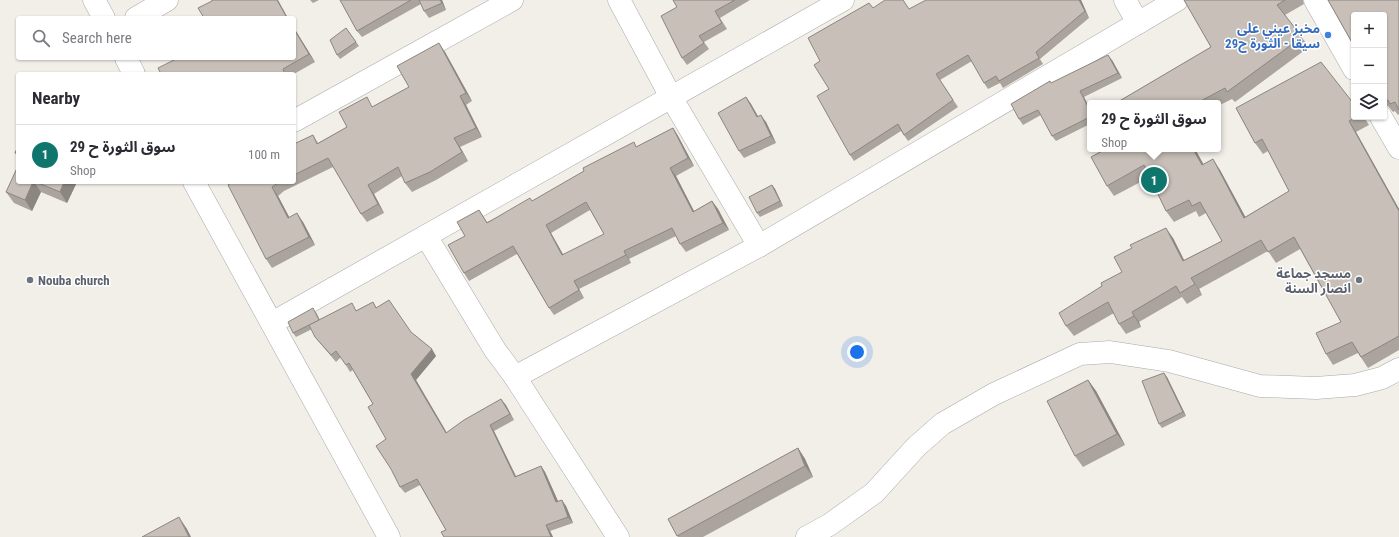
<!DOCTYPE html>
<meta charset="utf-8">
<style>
:root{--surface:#fff;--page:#f7f7f7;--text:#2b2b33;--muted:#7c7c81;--line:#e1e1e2;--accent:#0f766e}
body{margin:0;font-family:"Roboto Condensed","Noto Sans Arabic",sans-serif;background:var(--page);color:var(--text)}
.controls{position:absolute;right:12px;top:12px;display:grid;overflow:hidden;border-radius:4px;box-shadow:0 1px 3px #0004}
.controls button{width:36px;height:36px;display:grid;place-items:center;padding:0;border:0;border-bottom:1px solid var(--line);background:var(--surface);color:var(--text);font:20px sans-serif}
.you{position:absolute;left:857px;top:352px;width:14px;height:14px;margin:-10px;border:3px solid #fff;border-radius:50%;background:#1a73e8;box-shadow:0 0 0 6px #1a73e833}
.badge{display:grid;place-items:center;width:26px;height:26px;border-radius:50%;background:var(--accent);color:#fff;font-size:13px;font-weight:700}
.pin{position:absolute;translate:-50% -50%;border:2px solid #fff;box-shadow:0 1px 4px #0006}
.popup{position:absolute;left:1087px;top:100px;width:134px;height:52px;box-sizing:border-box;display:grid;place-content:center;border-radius:4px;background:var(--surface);filter:drop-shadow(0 1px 3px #0005);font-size:13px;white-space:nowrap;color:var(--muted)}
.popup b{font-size:15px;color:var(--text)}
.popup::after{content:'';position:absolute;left:50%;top:100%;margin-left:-8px;border:8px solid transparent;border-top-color:var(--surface)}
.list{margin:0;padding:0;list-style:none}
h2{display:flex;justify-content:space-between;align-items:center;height:52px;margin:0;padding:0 16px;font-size:17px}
h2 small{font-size:13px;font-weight:400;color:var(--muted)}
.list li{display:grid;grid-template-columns:26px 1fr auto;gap:12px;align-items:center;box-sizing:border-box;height:60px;padding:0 16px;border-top:1px solid var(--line)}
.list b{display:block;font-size:15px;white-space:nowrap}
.list p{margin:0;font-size:13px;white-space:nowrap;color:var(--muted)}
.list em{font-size:13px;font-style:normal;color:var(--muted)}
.icon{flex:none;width:22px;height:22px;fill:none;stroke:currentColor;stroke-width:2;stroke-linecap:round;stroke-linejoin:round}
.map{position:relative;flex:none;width:1399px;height:537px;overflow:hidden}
.search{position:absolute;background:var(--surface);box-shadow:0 1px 3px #0004;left:16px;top:16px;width:280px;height:44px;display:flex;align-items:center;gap:10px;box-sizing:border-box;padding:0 14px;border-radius:4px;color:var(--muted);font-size:15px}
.panel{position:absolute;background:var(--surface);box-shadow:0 1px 3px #0004;left:16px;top:72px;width:280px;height:112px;border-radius:4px}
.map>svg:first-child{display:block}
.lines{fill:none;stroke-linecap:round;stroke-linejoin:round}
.street-casing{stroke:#a9a9a9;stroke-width:23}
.street{stroke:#fff;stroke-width:22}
.wall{fill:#aba49e;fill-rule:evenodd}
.shaded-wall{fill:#8b8681}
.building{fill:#c7bfb8;stroke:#8b8681;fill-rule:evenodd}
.shop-dot{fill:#3f7fe0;stroke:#fff;stroke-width:1.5}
.worship-dot{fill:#6b7280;stroke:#fff;stroke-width:1.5}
.labels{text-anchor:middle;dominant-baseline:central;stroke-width:3;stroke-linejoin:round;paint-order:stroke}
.shop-label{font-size:13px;font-weight:bold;fill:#366cbe;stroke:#fff;text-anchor:end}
.worship-label{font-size:13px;font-weight:bold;fill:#5b616d;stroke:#fff;text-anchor:end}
</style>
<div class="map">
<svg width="1399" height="537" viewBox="0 0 1399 537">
<rect width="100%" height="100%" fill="#f2efe9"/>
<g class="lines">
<defs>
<g id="street">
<path d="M94,0L104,18"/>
<path d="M619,0L671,97L759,246"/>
<path d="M1125,0L1138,23"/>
<path d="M1315,0L1354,69"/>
<path d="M136,18L167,0"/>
<path d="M126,58L134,74"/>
<path d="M1381,117L1399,148"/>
<path d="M294,121L512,0"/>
<path d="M194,182L389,537"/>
<path d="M426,236L495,350L515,377L759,246L1177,0"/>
<path d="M272,323L843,0"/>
<path d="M515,377L618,537"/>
<path d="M807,537L829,525L874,493L916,447L942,424L994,394L1080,354L1110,352L1169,361L1260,386L1316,388L1355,385L1382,378L1399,369"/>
</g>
</defs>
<use href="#street" class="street-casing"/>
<use href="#street" class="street"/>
</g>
<g class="wall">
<path d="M310,0H319L313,3Z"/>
<path d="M340,0H442L446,10L429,18L424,11L421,4L362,37L357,31Z"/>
<path d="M673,0H750L720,18L727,29L704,42L709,49L687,65L682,58L677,7Z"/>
<path d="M1081,0L1089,18L1040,59L1043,64L1003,88L1000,83L988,89L984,83L972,61L940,80L958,107L908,141L901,131L854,161L850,155L820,61L869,3L873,8L909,9Z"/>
<path d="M1184,0H1303L1304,4L1285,15L1309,47L1235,102L1232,99L1218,106V103H1116L1211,47Z"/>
<path d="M1399,0V114L1398,115L1395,111L1393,112L1388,106H1384V15Z"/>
<path d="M294,28L315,62L294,74H161L294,58Z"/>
<path d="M346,28L359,46L340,59L337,55Z"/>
<path d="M445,52L472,101L466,105L482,137L460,147L468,161L436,180L412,192L405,183L402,176L374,194L384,213L367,222L361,214L333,167L284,191L278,196L289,217L303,222L315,245L272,268L266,259L233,182H294V144L313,135L318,143L347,127L373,107L409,87Z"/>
<path d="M1112,60L1122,78L1084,97L1090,109V124L1056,141L1052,136L1041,115L1023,125L1019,119L1052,83Z"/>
<path d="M746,97L751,104L758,116L766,122L776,143L744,158L739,151Z"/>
<path d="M1236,108L1354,117H1364L1369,125L1356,132L1399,209V350L1368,368L1358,353L1333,365L1326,354L1341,322L1300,249L1276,263L1268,251L1199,289L1202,295L1187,304L1182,297L1139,322L1141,327L1126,334L1119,324L1114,313L1074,336L1066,326L1102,286L1122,272L1173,238L1184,260L1222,241L1206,213L1199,217L1196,211L1174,222L1166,211L1150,177L1114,196L1107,186L1106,149H1195L1203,164L1220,170L1245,217L1289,191L1268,151L1263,154L1255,143Z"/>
<path d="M673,128L678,136L694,166L676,176L694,211L712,201L718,209L729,230L686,252L680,244L676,236L629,259L631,263L579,289L584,298L554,315L549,308L517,254L469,281L464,273L465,236L479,210L487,222L532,201ZM590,210L604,234L563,255L551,233Z"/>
<path d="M18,182H77L67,203L41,192L32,211L14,203L6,192Z"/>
<path d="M772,185L775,189L783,206L760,217L757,213Z"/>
<path d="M373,302L376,307L411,333L436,356L416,380L447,433L501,399L514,420L494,431L516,476L541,466L545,472L558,501L566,506L573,523L550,531L553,537H444L446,530L420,485L405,493L400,487L386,439L373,404L353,370L350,372L341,357L336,362L320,343L315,337L312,329L296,337L293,333L316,312L320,320L357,310Z"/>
<path d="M1167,377L1186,416L1162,428L1159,424Z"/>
<path d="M1088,380L1096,391L1125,445L1083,467L1075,456Z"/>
<path d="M798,448L805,459L813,477L703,537H678L668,519Z"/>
</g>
<g class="shaded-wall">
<path d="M277,0H278L288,18H287Z"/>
<path d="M440,0H442L446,10L442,3Z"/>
<path d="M1079,0H1081L1089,18L1085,11Z"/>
<path d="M294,28L315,62L309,54L294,29Z"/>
<path d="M439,43L445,52L472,101L466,93Z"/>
<path d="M1108,55L1112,60L1122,78L1118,73Z"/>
<path d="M1080,91L1084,97L1090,109V111Z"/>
<path d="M460,96L466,105L482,137L476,128Z"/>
<path d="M746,97L751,104L762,124L757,117Z"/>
<path d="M761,115L766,122L776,143L771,136Z"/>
<path d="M1349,121L1356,132L1399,209V211Z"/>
<path d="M673,128L678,136L694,166L688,158Z"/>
<path d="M454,138L460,147L468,161L462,152Z"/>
<path d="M1193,149H1195L1210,176L1202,165Z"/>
<path d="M1213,159L1220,170L1252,229L1244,218Z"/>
<path d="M670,168L676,176L698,219L693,212Z"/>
<path d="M33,182H34L41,192L32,211L25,200Z"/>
<path d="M64,182H77L67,203L60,192Z"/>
<path d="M368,185L374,194L384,213L378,204Z"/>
<path d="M772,185L775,189L783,206L780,201Z"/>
<path d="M272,187L278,196L294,226L288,218Z"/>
<path d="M712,201L718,209L729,230L723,223Z"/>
<path d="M297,213L303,222L315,245L309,237Z"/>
<path d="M546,225L551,233L568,263L562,255Z"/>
<path d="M1166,228L1173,238L1190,272L1183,261Z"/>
<path d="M624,251L629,259L631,263L626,255Z"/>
<path d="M1191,278L1199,289L1202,295L1195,284Z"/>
<path d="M574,281L579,289L584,298L579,290Z"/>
<path d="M1132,312L1139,322L1141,327L1134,316Z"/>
<path d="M432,349L436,356L416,380L451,440L446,433L411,374Z"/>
<path d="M1164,373L1167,377L1186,416L1183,412Z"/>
<path d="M1088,380L1096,391L1125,445L1117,434Z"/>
<path d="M501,399L506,405L514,420L510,414Z"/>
<path d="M490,425L494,431L519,483L515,477Z"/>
<path d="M798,448L805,459L813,477L805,466Z"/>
<path d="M541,466L545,472L561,508L556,502Z"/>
<path d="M562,500L566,506L573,523L568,517Z"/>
<path d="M179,517L187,529L191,537H189Z"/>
<path d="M546,525L550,531L553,537H551Z"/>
</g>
<g class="building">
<path d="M212,0H277L287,18H204L198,8L212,1Z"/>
<path d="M340,0H411L357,31Z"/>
<path d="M419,0H440L442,3L424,11Z"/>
<path d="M673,0H735L715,11L722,23L699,36L704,43L682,58L661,16L677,7Z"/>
<path d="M885,0H903L909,9L926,0H1079L1085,11L1036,52L1039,58L999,81L996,76L984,83L968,55L936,74L953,100L904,135L898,124L850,155L817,96L829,89L814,65L820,61L808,38L869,3L873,8Z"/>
<path d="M1184,0H1285L1277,5L1302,37L1227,92L1225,88L1197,103H1116L1211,47Z"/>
<path d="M1328,0H1399V110L1395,102L1390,104L1388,100L1385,101L1384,100V15H1354V46Z"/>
<path d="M346,28L356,42L337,55L330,40Z"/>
<path d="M294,29L309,54L283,69L285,74H161L158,68L178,58H294Z"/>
<path d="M439,43L466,93L460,96L476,128L454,138L462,152L430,172L405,183L398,167L368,185L378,204L361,214L328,158L294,175V144L313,135L317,144L347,127L339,112L367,97L372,107L409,87L397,66Z"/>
<path d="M1108,55L1118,73L1080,91L1090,111V117L1052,136L1038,110L1019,119L1011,104L1050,81L1051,83Z"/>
<path d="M1321,62L1354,104V117H1357L1349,121L1399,211V336L1361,357L1352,342L1326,354L1316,333L1341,322L1294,237L1268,252L1261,240L1191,278L1195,284L1180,293L1176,286L1132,312L1134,316L1119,324L1108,302L1066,326L1059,313L1102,286L1101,283L1122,272L1114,257L1132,248L1130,245L1166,228L1183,261L1222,241L1200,202L1192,206L1189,200L1166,211L1144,165L1107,186L1091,157L1106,149H1193L1202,165L1213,159L1244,218L1289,191L1262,139L1255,143L1236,108Z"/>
<path d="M746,97L757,117L761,115L771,136L739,151L718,113Z"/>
<path d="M673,128L688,158L670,168L693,212L712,201L723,223L680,244L672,228L624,251L626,255L574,281L579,290L549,308L513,246L464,273L448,245L465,236L457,222L479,210L487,223L530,198L532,201L584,171L583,168L634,142L636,147ZM586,202L604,234L562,255L546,225Z"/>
<path d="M18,146V154L15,153Z"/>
<path d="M18,166V182H33L25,200L6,192Z"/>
<path d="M36,182H64L60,192Z"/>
<path d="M233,182H279L272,187L288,218L297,213L309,237L266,259L228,185Z"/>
<path d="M772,185L780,201L757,213L749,197Z"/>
<path d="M389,300L411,332L432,349L411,374L446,433L464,420L501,399L510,414L490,425L515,477L541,466L556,502L562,500L568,517L546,525L551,537H444L441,532L446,530L417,479L400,487L391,469L376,446L386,439L368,407L373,404L349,363L346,365L336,351L331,355L315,337L309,325L352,303L356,311L373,302L376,308Z"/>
<path d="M313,308L319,320L293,333L288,322Z"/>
<path d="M1164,373L1183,412L1159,424L1142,381Z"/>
<path d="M1088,380L1117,434L1075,456L1047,401Z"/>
<path d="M798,448L805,466L677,536L668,519Z"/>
<path d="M179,517L189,537H142Z"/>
</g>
<circle class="shop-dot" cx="1328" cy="35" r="4"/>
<g class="worship-dot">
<circle cx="30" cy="280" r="4"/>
<circle cx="1359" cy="280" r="4"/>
</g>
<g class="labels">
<g class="shop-label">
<text x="1320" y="28">مخبز عيني على<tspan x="1320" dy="15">سيقا - الثورة ح29</tspan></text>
</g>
<g class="worship-label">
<text x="1351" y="273">مسجد جماعة<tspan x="1351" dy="15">انصار السنة</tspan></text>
<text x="38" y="280" text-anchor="start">Nouba church</text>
</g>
</g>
</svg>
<div class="controls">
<button>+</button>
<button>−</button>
<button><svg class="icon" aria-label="layers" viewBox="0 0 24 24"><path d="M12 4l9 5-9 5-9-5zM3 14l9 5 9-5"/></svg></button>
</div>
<div class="you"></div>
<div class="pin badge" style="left:1154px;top:180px">1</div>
<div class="popup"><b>سوق الثورة ح 29</b>Shop</div>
<div class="search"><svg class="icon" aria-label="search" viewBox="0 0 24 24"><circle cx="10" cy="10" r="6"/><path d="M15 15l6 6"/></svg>Search here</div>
<section class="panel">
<h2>Nearby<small></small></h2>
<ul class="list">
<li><span class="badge">1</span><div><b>سوق الثورة ح 29</b><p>Shop</p></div><em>100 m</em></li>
</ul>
</section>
</div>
